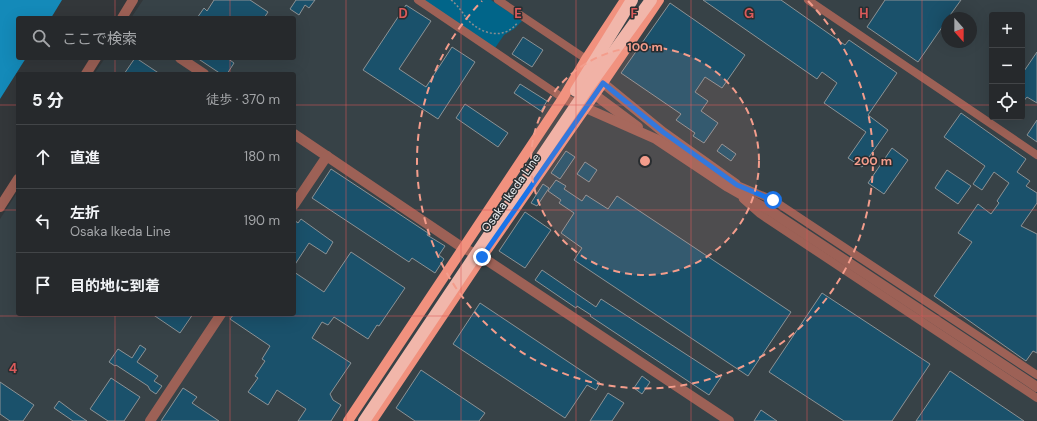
<!DOCTYPE html>
<html lang="ja">
<meta charset="utf-8">
<style>
:root{--surface:#26292c;--page:#2e3134;--text:#f1f3f6;--muted:#a4a6a9;--line:#424548}
body{margin:0;font-family:"DM Sans","Noto Sans JP",sans-serif;background:var(--page);color:var(--text)}
.controls{position:absolute;right:12px;top:12px;display:grid;overflow:hidden;border-radius:4px;box-shadow:0 4px 16px #0002}
.controls button{width:36px;height:36px;display:grid;place-items:center;padding:0;border:0;border-bottom:1px solid var(--line);background:var(--surface);color:var(--text);font:20px sans-serif}
.compass{position:absolute;left:941px;top:12px;width:36px;height:36px;border-radius:50%;background:var(--surface);box-shadow:0 4px 16px #0002;rotate:159deg}
.stop{position:absolute;width:12px;height:12px;margin:-9px;border:3px solid #1a73e8;border-radius:50%;background:#fff}
.stop.end{background:#1a73e8;border-color:#fff;box-shadow:0 1px 4px #0008}
.list{margin:0;padding:0;list-style:none}
h2{display:flex;justify-content:space-between;align-items:center;height:52px;margin:0;padding:0 16px;font-size:17px}
h2 small{font-size:13px;font-weight:400;color:var(--muted)}
.list li{display:grid;grid-template-columns:26px 1fr auto;gap:12px;align-items:center;box-sizing:border-box;height:64px;padding:0 16px;border-top:1px solid var(--line)}
.list b{display:block;font-size:15px;white-space:nowrap}
.list p{margin:0;font-size:13px;white-space:nowrap;color:var(--muted)}
.list em{font-size:13px;font-style:normal;color:var(--muted)}
.icon{flex:none;width:22px;height:22px;fill:none;stroke:currentColor;stroke-width:2;stroke-linecap:round;stroke-linejoin:round}
.map{position:relative;flex:none;width:1037px;height:421px;overflow:hidden}
.search{position:absolute;background:var(--surface);box-shadow:0 4px 16px #0002;left:16px;top:16px;width:280px;height:44px;display:flex;align-items:center;gap:10px;box-sizing:border-box;padding:0 14px;border-radius:4px;color:var(--muted);font-size:15px}
.panel{position:absolute;background:var(--surface);box-shadow:0 4px 16px #0002;left:16px;top:72px;width:280px;height:244px;border-radius:4px}
.map>svg:first-child{display:block}
.built{fill:#374247;fill-rule:evenodd}
.green{fill:#016589}
.water{fill:#148ab9}
.building{fill:#1a516b;stroke:#8c9295}
.lines{fill:none;stroke-linecap:round;stroke-linejoin:round}
.path{stroke:#8a8d90;stroke-width:1.5;stroke-dasharray:2 2;stroke-linecap:butt}
.minor{stroke:#9d6156;stroke-width:8}
.tertiary{stroke:#9d6156;stroke-width:10}
.primary{stroke:#f1917e;stroke-width:10}
.motorway{stroke:#f1b6aa;stroke-width:12}
.route{stroke:#1a73e8;stroke-width:5}
.grid{fill:none;stroke:#db5a5a;stroke-width:1;stroke-opacity:0.55}
.ring{fill:none;stroke:#f49d8c;stroke-width:2;stroke-dasharray:7 5}
.labels{text-anchor:middle;dominant-baseline:central;stroke-width:3;stroke-linejoin:round;paint-order:stroke}
.street-label{font-size:12px;fill:#ebeef0;stroke:#292d30}
.grid-label{font-size:13px;text-anchor:middle;font-weight:bold;fill:#db5a5a;stroke:#292d30;stroke-width:3;stroke-linejoin:round;paint-order:stroke}
.centre{fill:#f49d8c;stroke:#292d30;stroke-width:2}
.ring-label{font-size:12px;text-anchor:middle;font-weight:bold;fill:#f49d8c;stroke:#292d30;stroke-width:3;stroke-linejoin:round;paint-order:stroke}
</style>
<div class="map">
<svg width="1037" height="421" viewBox="0 0 1037 421">
<rect width="100%" height="100%" fill="#33373a"/>
<path class="built" d="M143,0H1037V421H0V219L18,191V314H294V74H94L105,58H294V18H131ZM992,15H1022V117H992ZM947,18H971V42H947Z"/>
<path class="green" d="M423,0H491L522,21L514,29L504,35L495,48Z"/>
<path class="water" d="M0,0H62L51,18H18V58H26L0,99Z"/>
<g class="building">
<path d="M214,0H250L268,12L264,18H197L204,8L207,11Z"/>
<path d="M296,0H315L309,8L305,5L299,15L290,9Z"/>
<path d="M703,0H781L845,45L849,40L897,73L868,115L888,130L862,167L848,158L866,132L824,103L837,83L822,72L817,79Z"/>
<path d="M885,0H961L948,18H947V20L918,62L867,27Z"/>
<path d="M670,3L745,55L722,88L705,77L695,92L708,101L701,111L718,123L704,143L693,136L695,133L676,120L681,114L621,73Z"/>
<path d="M406,5L431,21L399,69L426,87L452,47L475,62L438,119L363,70Z"/>
<path d="M523,37L543,50L532,67L512,54Z"/>
<path d="M1037,52V103L1027,97L1022,103V74Z"/>
<path d="M135,58H136L160,74H124Z"/>
<path d="M197,58H227L234,63L227,74H221Z"/>
<path d="M520,84L547,101L541,111L514,93Z"/>
<path d="M465,104L508,133L498,147L456,118Z"/>
<path d="M961,113L1026,159L1017,172L1030,181L1026,186L1037,193V203L1021,226L1037,234V353L1033,351L1026,361L934,296L972,242L958,233L978,204L991,214L999,203L997,201L1009,183L994,172L982,190L973,184L985,166L944,137Z"/>
<path d="M1037,120V142L1027,135Z"/>
<path d="M722,144L736,154L731,161L717,151Z"/>
<path d="M892,148L908,160L884,194L868,183Z"/>
<path d="M566,151L575,157L560,179L551,173Z"/>
<path d="M585,162L597,170L589,182L577,174Z"/>
<path d="M331,169L428,233L427,235L445,246L439,255L444,259L435,273L412,258L409,262L312,198Z"/>
<path d="M947,170L971,186L958,204L935,188Z"/>
<path d="M556,180L566,186L564,189L582,201L586,195L608,209L617,196L791,312L748,376L574,260L582,248L561,233L574,213L559,203L561,200L548,191Z"/>
<path d="M543,184L549,188L537,206L531,203Z"/>
<path d="M525,212L551,230L525,268L499,251Z"/>
<path d="M301,219L333,242L326,254L309,243L294,266V220L298,223Z"/>
<path d="M351,252L405,288L379,326L377,325L368,339L334,317L328,325L322,322L312,338L351,363L330,394L333,400L341,405L331,421H298L306,409L277,390L268,405L248,392L258,378L255,376L265,361L262,359L270,346L230,319L234,314H294V272L324,292Z"/>
<path d="M542,270L596,307L601,299L721,377L709,395L590,316L591,315L577,306L576,308L535,280Z"/>
<path d="M822,293L930,364L892,421H844L769,372Z"/>
<path d="M480,303L600,383L596,390L587,385L565,418L453,344Z"/>
<path d="M152,314H193L180,333Z"/>
<path d="M140,345L146,349L137,362L158,376L154,381L162,386L156,394L150,390L148,386L116,365L115,366L109,362L118,349L132,358Z"/>
<path d="M421,370L485,413L479,421H415L396,408Z"/>
<path d="M950,371L1024,421H916Z"/>
<path d="M642,376L650,382L642,394L634,388Z"/>
<path d="M111,378L140,397L124,421H108L90,409Z"/>
<path d="M0,382L34,405L23,421H10L0,414Z"/>
<path d="M183,388L197,397L192,403L219,421H161Z"/>
<path d="M608,393L624,403L612,421H590Z"/>
<path d="M59,401L75,413L87,421H73L54,408Z"/>
<path d="M761,410L777,421H754Z"/>
</g>
<g class="lines">
<path class="path" d="M451,0C459,6 463,14 469,21C483,35 505,40 518,22"/>
<g class="minor">
<path d="M418,0L563,98"/>
<path d="M498,0L586,59L589,63"/>
<path d="M808,0L1037,155"/>
<path d="M737,185L773,200L1037,375"/>
<path d="M743,199L760,214L1037,398"/>
</g>
<g class="tertiary">
<path d="M122,18L133,0"/>
<path d="M180,58L204,74"/>
<path d="M86,74L96,58"/>
<path d="M603,83L663,132L736,184"/>
<path d="M589,89L595,95L638,127"/>
<path d="M563,98L656,139L728,187L772,212L1037,387"/>
<path d="M294,134L463,248L482,257L729,421"/>
<path d="M294,205L327,156"/>
<path d="M0,207L18,179"/>
<path d="M150,421L221,314"/>
</g>
<g class="primary">
<path d="M348,421L563,98L586,59L625,0"/>
<path d="M372,421L482,257L603,83L659,0"/>
</g>
<g class="motorway">
<path d="M576,91L632,0"/>
<path d="M364,421L589,86L651,0"/>
</g>
</g>
<g class="lines">
<path class="route" d="M482,257L603,83L663,132L737,185L773,200"/>
</g>
<path class="grid" d="M115,0V18M230,0V18M346,0V421M461,0V421M576,0V421M691,0V421M807,0V421M922,0V421M115,58V74M230,58V74M0,105H18M294,105H992M1022,105H1037M0,210H18M294,210H1037M115,314V421M230,314V421M0,316H1037"/>
<circle cx="645" cy="161" r="114" fill="#f49d8c" fill-opacity=".12"/>
<g class="ring">
<circle cx="645" cy="161" r="114"/>
<path d="M808 1A228 228 0 1 1 482 1"/>
</g>
<g class="labels">
<g class="street-label">
<text transform="translate(511 193) rotate(-55)">Osaka Ikeda Line</text>
</g>
</g>
<g class="grid-label">
<text x="403" y="18">D</text>
<text x="518" y="18">E</text>
<text x="634" y="18">F</text>
<text x="749" y="18">G</text>
<text x="864" y="18">H</text>
<text x="13" y="373">4</text>
</g>
<circle cx="645" cy="161" r="6" class="centre"/>
<g class="ring-label">
<text x="645" y="51">100 m</text>
<text x="873" y="165">200 m</text>
</g>
</svg>
<div class="controls">
<button>+</button>
<button>−</button>
<button><svg class="icon" aria-label="locate" viewBox="0 0 24 24"><circle cx="12" cy="12" r="6"/><path d="M12 2v4M12 18v4M2 12h4M18 12h4"/></svg></button>
</div>
<svg class="compass" viewBox="-18 -18 36 36"><path d="M0-13l5 13h-10z" fill="#e53935"/><path d="M0 13l5-13h-10z" fill="#a4a6a9"/></svg>
<div class="stop" style="left:773px;top:200px"></div>
<div class="stop end" style="left:482px;top:257px"></div>
<div class="search"><svg class="icon" aria-label="search" viewBox="0 0 24 24"><circle cx="10" cy="10" r="6"/><path d="M15 15l6 6"/></svg>ここで検索</div>
<section class="panel">
<h2>5 分<small>徒歩 · 370 m</small></h2>
<ul class="list">
<li><svg class="icon" aria-label="ahead" viewBox="0 0 24 24"><path d="M12 20V5M6 11l6-6 6 6"/></svg><div><b>直進</b></div><em>180 m</em></li>
<li><svg class="icon" aria-label="left" viewBox="0 0 24 24"><path d="M17 20v-9H6M10 6l-5 5 5 5"/></svg><div><b>左折</b><p>Osaka Ikeda Line</p></div><em>190 m</em></li>
<li><svg class="icon" aria-label="arrive" viewBox="0 0 24 24"><path d="M6 21V4h12l-3 4 3 4H6"/></svg><div><b>目的地に到着</b></div></li>
</ul>
</section>
</div>
